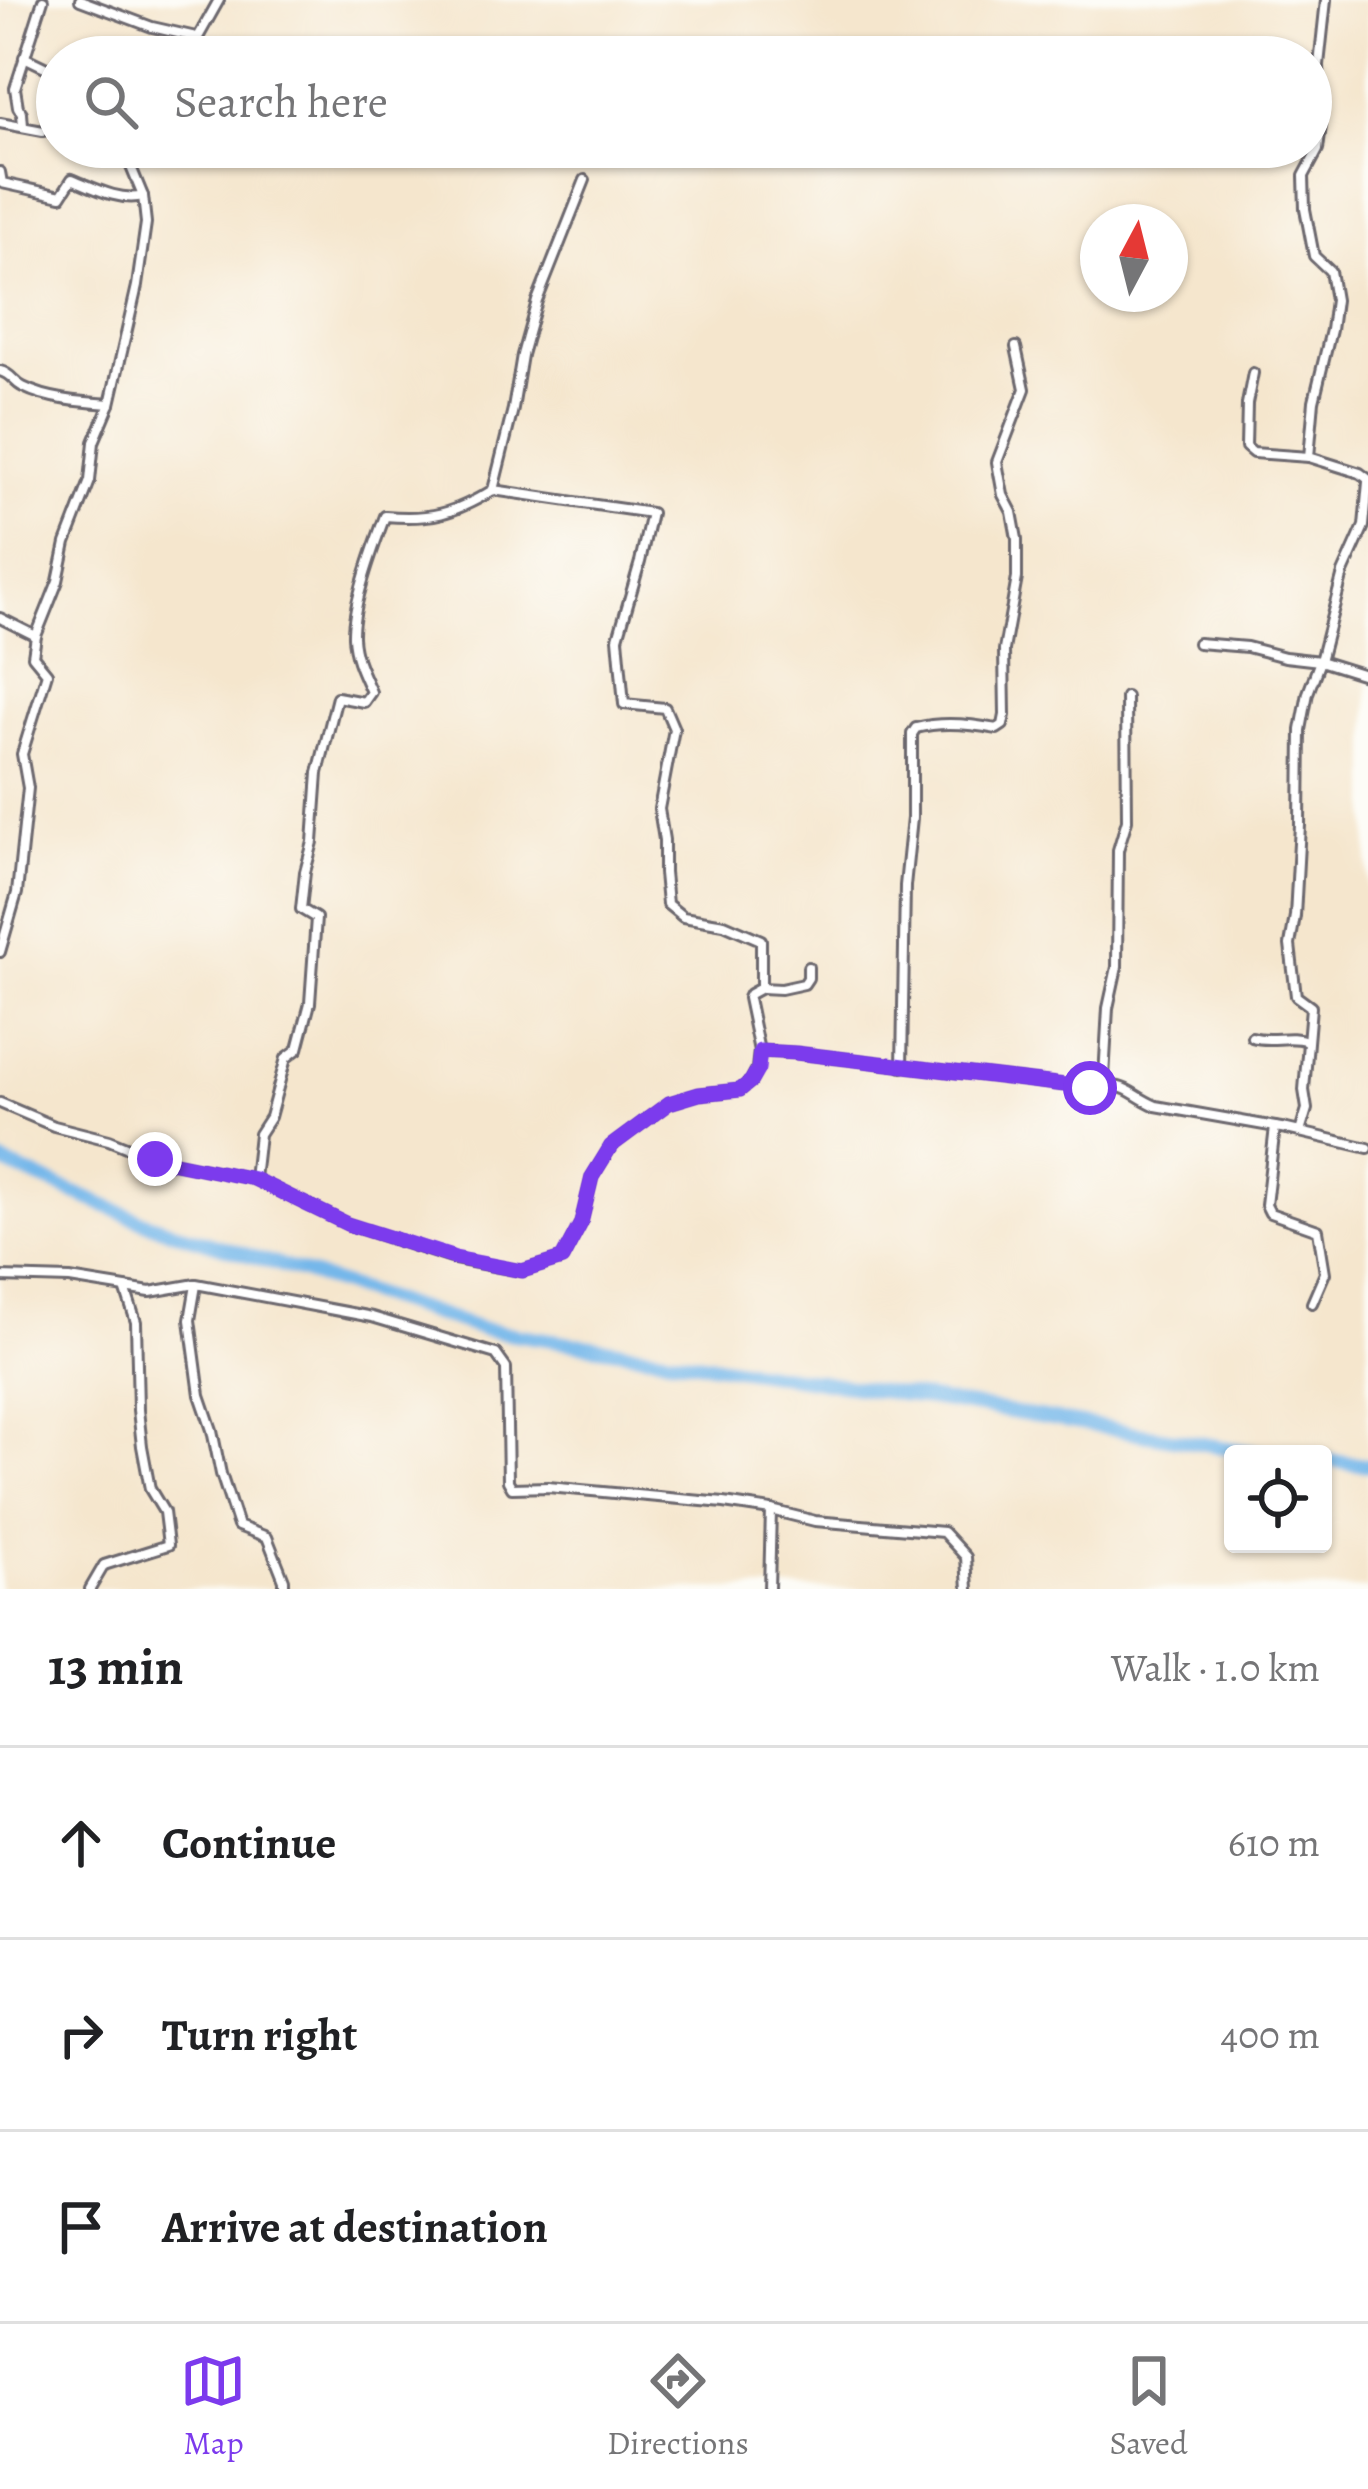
<!DOCTYPE html>
<meta charset="utf-8">
<style>
:root{--surface:#fff;--page:#f6f6f6;--text:#202124;--muted:#757577;--line:#e0e0e0;--accent:#7c3aed}
body{margin:0;font-family:Alegreya,serif;background:var(--page);color:var(--text)}
.controls{position:absolute;right:36px;bottom:36px;display:grid;overflow:hidden;border-radius:12px;box-shadow:0 3px 9px #0004}
.controls button{width:108px;height:108px;display:grid;place-items:center;padding:0;border:0;border-bottom:3px solid var(--line);background:var(--surface);color:var(--text);font:60px sans-serif}
.compass{position:absolute;left:1080px;top:204px;width:108px;height:108px;border-radius:50%;background:var(--surface);box-shadow:0 3px 9px #0004;rotate:7deg}
.stop{position:absolute;width:36px;height:36px;margin:-27px;border:9px solid #7c3aed;border-radius:50%;background:#fff}
.stop.end{background:#7c3aed;border-color:#fff;box-shadow:0 3px 12px #0008}
.list{margin:0;padding:0;list-style:none}
h2{display:flex;justify-content:space-between;align-items:center;height:156px;margin:0;padding:0 48px;font-size:51px}
h2 small{font-size:39px;font-weight:400;color:var(--muted)}
.list li{display:grid;grid-template-columns:78px 1fr auto;gap:36px;align-items:center;box-sizing:border-box;height:192px;padding:0 48px;border-top:3px solid var(--line)}
.list b{display:block;font-size:45px;white-space:nowrap}
.list em{font-size:39px;font-style:normal;color:var(--muted)}
.icon{flex:none;width:66px;height:66px;fill:none;stroke:currentColor;stroke-width:2;stroke-linecap:round;stroke-linejoin:round}
.map{position:relative;flex:none;width:1368px;height:1589px;overflow:hidden}
.search{position:absolute;background:var(--surface);box-shadow:0 3px 9px #0004;left:36px;right:36px;top:36px;height:132px;display:flex;align-items:center;gap:30px;box-sizing:border-box;padding:0 42px;border-radius:66px;color:var(--muted);font-size:45px}
.sheet{height:732px;background:var(--surface)}
nav{display:flex;justify-content:space-around;align-items:center;box-sizing:border-box;height:168px;border-top:3px solid var(--line);background:var(--surface);font-size:33px;color:var(--muted)}
nav a{display:grid;justify-items:center;gap:6px}
nav .on{color:var(--accent)}
.map>svg:first-child{display:block}
.lines{fill:none;stroke-linecap:round;stroke-linejoin:round}
.river{stroke:#75b7ea;stroke-width:14}
.street-casing{stroke:#6c676e;stroke-width:14}
.street{stroke:#fff;stroke-width:8}
.route{stroke:#7c3aed;stroke-width:15}
</style>
<div class="map">
<svg width="1368" height="1589" viewBox="0 0 1368 1589">
<rect width="100%" height="100%" fill="#fdfcf7"/>
<filter id="ink" filterUnits="userSpaceOnUse"><feTurbulence type="fractalNoise" baseFrequency=".00833" numOctaves="2"/><feDisplacementMap in="SourceGraphic" scale="24" xChannelSelector="R" yChannelSelector="G"/><feConvolveMatrix kernelMatrix="1 2 1 2 8 2 1 2 1" color-interpolation-filters="sRGB"/></filter>
<filter id="wash" filterUnits="userSpaceOnUse"><feTurbulence type="fractalNoise" baseFrequency=".004" numOctaves="4" result="noise"/><feDisplacementMap in="SourceGraphic" scale="48" xChannelSelector="R" yChannelSelector="G"/><feGaussianBlur stdDeviation="2.7" result="paint"/><feColorMatrix in="noise" values="0 0 0 0 0 0 0 0 0 0 0 0 0 0 0 0 0 1.4 0 .05"/><feComposite in="paint" operator="in"/></filter>
<g filter="url(#wash)">
<rect width="100%" height="100%" fill="#f5e6cd"/>
<g class="lines">
<g class="river">
<path d="M0,1162L147,1223L481,1329L801,1378L1265,1454"/>
<path d="M1323,1460L1368,1465"/>
</g>
</g>
</g>
<g filter="url(#ink)">
<g class="lines">
<defs>
<g id="street">
<path d="M80,0L152,27L196,37"/>
<path d="M1326,0L1319,65L1321,126L1318,150L1304,176L1305,209L1314,256L1330,271L1335,300L1331,330L1314,401L1309,457L1360,473L1368,479"/>
<path d="M24,57L57,73"/>
<path d="M187,57L219,0"/>
<path d="M0,123L43,131L57,127"/>
<path d="M23,126L22,113L18,107L15,88L43,0"/>
<path d="M110,147L129,162"/>
<path d="M0,172L2,183L61,196L72,179C94,188 120,202 143,196"/>
<path d="M0,371C12,374 13,382 23,387C49,400 82,402 110,404"/>
<path d="M1253,373L1247,404L1246,447L1253,453L1309,457"/>
<path d="M493,490L651,513L640,562L618,638L624,704L665,708L674,729L659,809L664,840V873L667,904L683,917L724,924L761,940V988L750,994L748,998L759,1051"/>
<path d="M0,618L36,636"/>
<path d="M1198,643L1247,647L1285,657L1320,661L1368,676"/>
<path d="M0,952L17,893L28,788L22,754L47,673L33,656L36,636L58,581L66,543L90,481L94,442L110,404L137,286L146,223L143,196L129,162L134,147"/>
<path d="M761,988L781,989L804,984L808,978V967"/>
<path d="M1252,1037C1271,1043 1289,1034 1307,1041"/>
<path d="M902,1067L905,886L912,818V734L916,728C941,721 971,724 997,729L1003,725L1005,715L1004,650L1017,578V539L1012,512L1003,495L997,462L1025,389L1016,347"/>
<path d="M1091,1087L1104,1077L1108,1008L1117,967L1118,850L1127,820L1126,697"/>
<path d="M0,1103L54,1126L109,1140L155,1159L254,1179L347,1224L455,1259L522,1271L562,1259L581,1223L592,1177L611,1146L669,1103L699,1094L740,1090L751,1081L757,1069L759,1051L796,1053L1090,1088C1129,1081 1126,1093 1156,1106L1287,1129L1368,1148"/>
<path d="M1275,1127L1266,1205L1270,1213L1318,1230L1325,1273L1312,1303"/>
<path d="M1300,1132L1307,1109L1304,1090L1311,1007L1296,996L1290,945L1295,916L1300,825L1301,730L1308,693L1320,661L1343,573L1364,526L1368,482"/>
<path d="M254,1179L259,1134L270,1117L286,1058L298,1049L310,1003L316,918L301,909L305,872L313,842L318,773L337,697L364,702L371,692C363,674 354,657 353,637C352,605 373,548 385,516C430,520 454,514 493,490L513,409L522,355L537,301L585,180"/>
<path d="M0,1277L70,1279L150,1292L196,1284L372,1317L496,1354L506,1368L508,1481L512,1488L548,1487L724,1503L771,1510L815,1521L943,1532L966,1557L968,1589"/>
<path d="M196,1285L190,1320L200,1395L212,1430L221,1474L238,1526L267,1537L284,1580V1589"/>
<path d="M90,1589L104,1565L168,1545L164,1512L150,1489L142,1446L138,1410L136,1322L125,1288"/>
<path d="M769,1589L771,1510"/>
</g>
</defs>
<use href="#street" class="street-casing"/>
<use href="#street" class="street"/>
</g>
</g>
<g class="lines" filter="url(#ink)">
<path class="route" d="M155,1159L254,1179L347,1224L455,1258L522,1271L562,1259L581,1223L592,1177L611,1146L669,1103L699,1094L740,1090L751,1081L758,1069L760,1051L796,1053L1090,1088"/>
</g>
</svg>
<div class="controls">
<button><svg class="icon" aria-label="locate" viewBox="0 0 24 24"><circle cx="12" cy="12" r="6"/><path d="M12 2v4M12 18v4M2 12h4M18 12h4"/></svg></button>
</div>
<svg class="compass" viewBox="-18 -18 36 36"><path d="M0-13l5 13h-10z" fill="#e53935"/><path d="M0 13l5-13h-10z" fill="#757577"/></svg>
<div class="stop" style="left:1090px;top:1088px"></div>
<div class="stop end" style="left:155px;top:1159px"></div>
<div class="search"><svg class="icon" aria-label="search" viewBox="0 0 24 24"><circle cx="10" cy="10" r="6"/><path d="M15 15l6 6"/></svg>Search here</div>
</div>
<section class="sheet">
<h2>13 min<small>Walk · 1.0 km</small></h2>
<ul class="list">
<li><svg class="icon" aria-label="ahead" viewBox="0 0 24 24"><path d="M12 20V5M6 11l6-6 6 6"/></svg><div><b>Continue</b></div><em>610 m</em></li>
<li><svg class="icon" aria-label="right" viewBox="0 0 24 24"><path d="M7 20v-9h11M14 6l5 5-5 5"/></svg><div><b>Turn right</b></div><em>400 m</em></li>
<li><svg class="icon" aria-label="arrive" viewBox="0 0 24 24"><path d="M6 21V4h12l-3 4 3 4H6"/></svg><div><b>Arrive at destination</b></div></li>
</ul>
</section>
<nav>
<a class="on"><svg class="icon" aria-label="map" viewBox="0 0 24 24"><path d="M3 6l6-2 6 2 6-2v14l-6 2-6-2-6 2zM9 4v14M15 6v14"/></svg>Map</a>
<a><svg class="icon" aria-label="directions" viewBox="0 0 24 24"><path d="M12 3l9 9-9 9-9-9zM9 14v-3h6M13 9l2 2-2 2"/></svg>Directions</a>
<a><svg class="icon" aria-label="saved" viewBox="0 0 24 24"><path d="M7 4h10v16l-5-4-5 4z"/></svg>Saved</a>
</nav>
